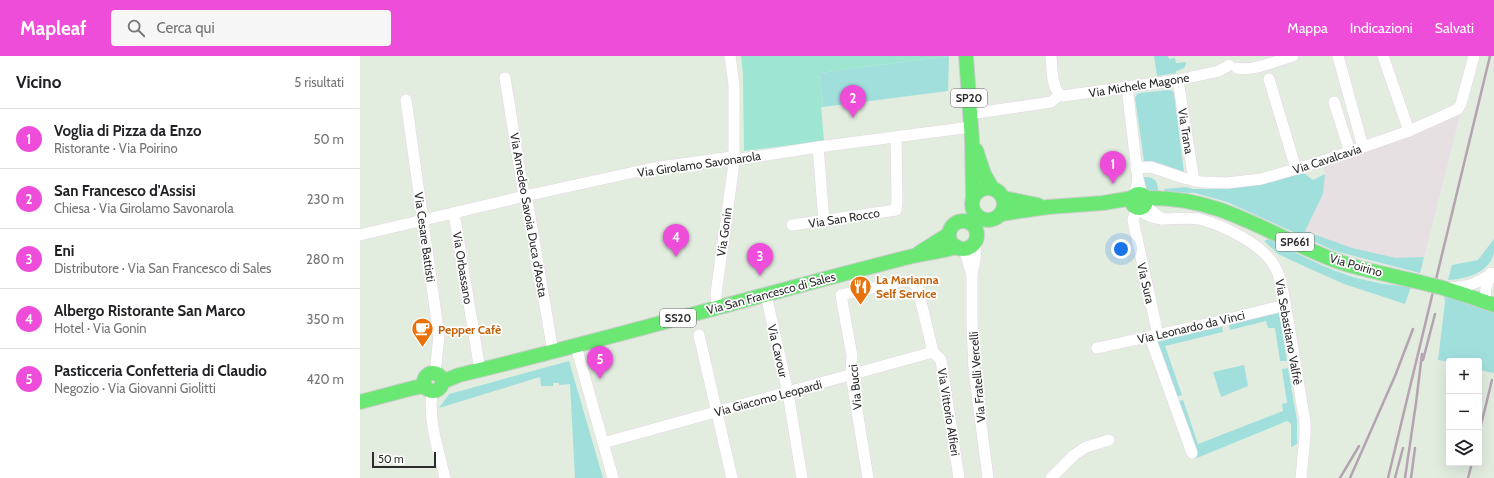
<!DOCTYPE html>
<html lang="it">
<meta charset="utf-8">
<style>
:root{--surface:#fff;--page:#f6f6f6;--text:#202124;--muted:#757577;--line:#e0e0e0;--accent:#ee4dda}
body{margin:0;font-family:Cabin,sans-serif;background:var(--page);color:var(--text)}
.controls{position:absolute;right:12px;bottom:12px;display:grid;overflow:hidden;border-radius:4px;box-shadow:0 4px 16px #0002}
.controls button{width:36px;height:36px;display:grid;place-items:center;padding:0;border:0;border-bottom:1px solid var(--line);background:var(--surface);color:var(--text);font:20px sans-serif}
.scale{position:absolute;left:12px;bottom:10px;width:64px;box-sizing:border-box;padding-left:4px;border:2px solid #2d2d2d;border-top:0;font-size:11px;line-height:14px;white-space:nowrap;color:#2d2d2d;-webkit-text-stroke:3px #fff;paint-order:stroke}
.you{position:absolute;left:761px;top:193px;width:14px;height:14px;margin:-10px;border:3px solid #fff;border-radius:50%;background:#1a73e8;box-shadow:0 0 0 6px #1a73e833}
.badge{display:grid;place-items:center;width:26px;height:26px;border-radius:50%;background:var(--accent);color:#fff;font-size:13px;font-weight:700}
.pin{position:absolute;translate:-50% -33px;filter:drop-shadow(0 1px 2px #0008)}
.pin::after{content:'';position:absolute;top:21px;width:14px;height:12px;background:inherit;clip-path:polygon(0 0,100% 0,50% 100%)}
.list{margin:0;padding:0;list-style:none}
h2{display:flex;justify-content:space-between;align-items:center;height:52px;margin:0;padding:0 16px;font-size:17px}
h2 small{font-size:13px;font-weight:400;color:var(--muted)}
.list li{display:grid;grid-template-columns:26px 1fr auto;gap:12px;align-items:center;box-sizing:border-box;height:60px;padding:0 16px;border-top:1px solid var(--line)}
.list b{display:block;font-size:15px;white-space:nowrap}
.list p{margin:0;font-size:13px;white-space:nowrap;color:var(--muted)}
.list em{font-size:13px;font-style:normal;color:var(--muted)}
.icon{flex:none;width:22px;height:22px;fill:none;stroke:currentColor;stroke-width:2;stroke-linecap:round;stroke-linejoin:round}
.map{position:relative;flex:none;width:1134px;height:422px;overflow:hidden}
header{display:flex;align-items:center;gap:24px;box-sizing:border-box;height:56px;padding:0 20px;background:var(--accent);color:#fff}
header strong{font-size:19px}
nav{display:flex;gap:22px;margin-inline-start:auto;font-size:14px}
.search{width:280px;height:36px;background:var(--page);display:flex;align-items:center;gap:10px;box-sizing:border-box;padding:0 14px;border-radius:4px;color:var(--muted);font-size:15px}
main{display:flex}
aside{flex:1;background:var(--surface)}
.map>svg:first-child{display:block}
.industrial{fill:#e6e0e3}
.green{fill:#a1dfdd}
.pitch{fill:#9ee6d2}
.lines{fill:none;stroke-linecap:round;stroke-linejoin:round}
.minor-casing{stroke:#e4d6e2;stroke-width:12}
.major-casing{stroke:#cdcdcd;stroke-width:16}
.minor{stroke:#fff;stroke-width:11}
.major{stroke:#6be874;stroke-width:14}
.rail{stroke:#b5a3b2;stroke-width:2.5}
.major-bridge-casing{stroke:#cdcdcd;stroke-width:16;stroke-linecap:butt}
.major-bridge{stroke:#6be874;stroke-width:14}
.labels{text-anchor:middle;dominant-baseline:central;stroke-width:3.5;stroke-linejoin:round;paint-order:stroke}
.shield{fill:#fff;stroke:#6c6c6c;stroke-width:1}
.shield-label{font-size:11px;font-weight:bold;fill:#2d2d2d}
.street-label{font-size:12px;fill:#2d2d2d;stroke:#fff}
.food-label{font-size:12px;font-weight:bold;fill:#c56008;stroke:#fff;text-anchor:start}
</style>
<header>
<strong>Mapleaf</strong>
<div class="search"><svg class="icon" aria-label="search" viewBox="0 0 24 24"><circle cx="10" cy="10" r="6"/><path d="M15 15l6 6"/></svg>Cerca qui</div>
<nav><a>Mappa</a><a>Indicazioni</a><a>Salvati</a></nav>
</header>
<main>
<aside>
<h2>Vicino<small>5 risultati</small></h2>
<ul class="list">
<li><span class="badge">1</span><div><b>Voglia di Pizza da Enzo</b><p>Ristorante · Via Poirino</p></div><em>50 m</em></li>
<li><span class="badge">2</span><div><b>San Francesco d'Assisi</b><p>Chiesa · Via Girolamo Savonarola</p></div><em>230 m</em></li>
<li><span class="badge">3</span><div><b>Eni</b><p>Distributore · Via San Francesco di Sales</p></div><em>280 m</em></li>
<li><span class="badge">4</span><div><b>Albergo Ristorante San Marco</b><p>Hotel · Via Gonin</p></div><em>350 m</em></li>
<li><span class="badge">5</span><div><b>Pasticceria Confetteria di Claudio</b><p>Negozio · Via Giovanni Giolitti</p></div><em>420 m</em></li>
</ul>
</aside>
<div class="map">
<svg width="1134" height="422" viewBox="0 0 1134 422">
<rect width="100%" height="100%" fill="#e2ede0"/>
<path class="industrial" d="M1100,59L1060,217L975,195L945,175L965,118L963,111Z"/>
<g class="green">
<path d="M589,0L588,35L463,51L460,17Z"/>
<path d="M794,0H808L809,3L815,2L816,7L826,6C826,13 822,13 816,15V17L797,20Z"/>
<path d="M808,34L813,35L814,38L824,116L802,108L784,105L775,42L777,38L780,37Z"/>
<path d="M942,116L953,124L965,118L963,138L945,175L992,192L1036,202L1064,201L1060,217L975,195L867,146L835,137L805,136L804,133L826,131L833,133H858L891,129Z"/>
<path d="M784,121C797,121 798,127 798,138L789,137L786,133Z"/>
<path d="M909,183C934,196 960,210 987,219C1008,226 1029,229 1051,231L1045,248L984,228L946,211L918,198L904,185Z"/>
<path d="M1134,183C1134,187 1134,193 1134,196C1130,217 1106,223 1088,224L1092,209L1118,204Z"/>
<path d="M1084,237L1134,254V317L1119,314V305H1089V306L1078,304L1085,246Z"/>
<path d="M919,257L927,305H920L915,272H908L906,265L870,274L869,268Z"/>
<path d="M862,270L863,276L805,290L822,339L816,341L797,286Z"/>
<path d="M209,305L243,422H215L210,328L199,329V327H193V330H181L180,321L79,352L89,338Z"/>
<path d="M884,309L888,330L861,341L853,316Z"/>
<path d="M928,312L937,364V388L931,391V368L927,365L837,402L818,345L823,344L838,388L923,355L922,348L927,347L922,313Z"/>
</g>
<path class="pitch" d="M381,0H589L460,17L463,51H461L464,85L384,95L383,18Z"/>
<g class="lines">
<defs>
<g id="minor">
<path d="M691,0C692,11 691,36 703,40L818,24L859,15L869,9"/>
<path d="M978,0L1003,91"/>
<path d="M1023,0L1049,75"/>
<path d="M877,12C891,16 919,4 933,0"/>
<path d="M145,22L163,134L168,149L193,296"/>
<path d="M909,23L936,113"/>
<path d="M818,24L834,125"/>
<path d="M767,31L778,124"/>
<path d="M46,44L79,280L75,318"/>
<path d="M974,46L990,96"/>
<path d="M610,58L691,46L700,39"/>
<path d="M458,91L464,165"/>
<path d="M776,112L791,111L823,122L841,126L867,127L901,123L960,106L1003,91L1049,75L1098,53L1101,48L1114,0"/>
<path d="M774,140L778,124L782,138"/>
<path d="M785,149L790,154L802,163C792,162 785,159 777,152L773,164L798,279"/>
<path d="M94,157L120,314"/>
<path d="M802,163C814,163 827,161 839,163C862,169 898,186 912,206C923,222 924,244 928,264C934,298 939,332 945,366V380L941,422"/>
<path d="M432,169L536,154L537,146L536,81"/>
<path d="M0,179L165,140L293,112L372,101L381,103L458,91L611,71"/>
<path d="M616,186L615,204L612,219V269L614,314L628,422"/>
<path d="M604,193L612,219"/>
<path d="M1090,232C1107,231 1115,228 1130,219"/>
<path d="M406,239L428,337L442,422"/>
<path d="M1125,246L1126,232L1131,217"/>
<path d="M357,252L356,238L374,107L372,101L374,96V29L370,0"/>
<path d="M339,279L372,422"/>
<path d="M790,281L832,397"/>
<path d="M216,290L253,422"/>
<path d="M737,292L865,264L925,249"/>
<path d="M72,335C68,365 78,393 85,422"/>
<path d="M243,387L573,296"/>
<path d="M508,422L491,318L492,300L481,239L544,225L553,226L558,233L573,296L581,304L599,422"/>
<path d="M691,422L714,399L726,391L749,384"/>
</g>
<g id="major">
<path d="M606,0L612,84L613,141"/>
<path d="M616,94L624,118L632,132"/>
<circle cx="628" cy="148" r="16"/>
<circle cx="779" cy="145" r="7"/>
<path d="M643,142L678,149"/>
<path d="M785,142C857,140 901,174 964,200C992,212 1025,218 1055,225"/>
<path d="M641,158L688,151L743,147L773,142"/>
<circle cx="603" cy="179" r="14"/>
<path d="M559,197L589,178"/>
<path d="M1083,232L1108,240L1134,249"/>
<circle cx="73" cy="326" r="9"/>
<path d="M82,326L99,319C251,283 401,238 553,200C567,197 582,195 597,191"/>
<path d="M0,346L53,332L65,330"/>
</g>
</defs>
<use href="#minor" class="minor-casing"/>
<use href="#major" class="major-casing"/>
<use href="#minor" class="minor"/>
<use href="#major" class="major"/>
<g class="rail">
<path d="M1063,304L1075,258"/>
<path d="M1119,377L1132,324"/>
<path d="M980,422L999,390"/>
<path d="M990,422L1035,320L1053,273"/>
<path d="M1028,422L1130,0"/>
<path d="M1035,422L1043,392"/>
<path d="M1045,422L1056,347L1062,298"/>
<path d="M1051,422L1055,392"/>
<path d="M1108,422L1112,407"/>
</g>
<defs>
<path id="major-bridge" d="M1055,225L1083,232"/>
</defs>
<use href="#major-bridge" class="major-bridge-casing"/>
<use href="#major-bridge" class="major-bridge"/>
</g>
<defs>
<symbol id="restaurant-pin" viewBox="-11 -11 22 30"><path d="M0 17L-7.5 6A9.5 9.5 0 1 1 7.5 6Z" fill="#e8710a" stroke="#fff"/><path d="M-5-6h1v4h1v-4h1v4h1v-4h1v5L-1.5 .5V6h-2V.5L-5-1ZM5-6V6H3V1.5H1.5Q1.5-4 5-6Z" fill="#fff"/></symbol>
<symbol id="cafe-pin" viewBox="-11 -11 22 30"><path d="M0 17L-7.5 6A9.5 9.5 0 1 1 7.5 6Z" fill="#e8710a" stroke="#fff"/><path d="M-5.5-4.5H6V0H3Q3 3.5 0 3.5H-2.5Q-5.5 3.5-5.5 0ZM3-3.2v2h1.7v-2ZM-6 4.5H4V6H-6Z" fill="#fff"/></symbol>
</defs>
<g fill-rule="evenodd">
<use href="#restaurant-pin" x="488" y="218" width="25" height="34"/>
<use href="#cafe-pin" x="50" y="260" width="25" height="34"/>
</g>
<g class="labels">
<g class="shield">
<rect x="591" y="33" width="36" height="18" rx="3"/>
<rect x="916" y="177" width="38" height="18" rx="3"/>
<rect x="300" y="253" width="36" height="18" rx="3"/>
</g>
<g class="shield-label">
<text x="609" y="42">SP20</text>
<text x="935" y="186">SP661</text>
<text x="318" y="262">SS20</text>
</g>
<g class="street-label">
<text transform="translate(779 29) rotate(-9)">Via Michele Magone</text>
<text transform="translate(826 75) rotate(81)">Via Trana</text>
<text transform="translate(967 103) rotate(-18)">Via Cavalcavia</text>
<text transform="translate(339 108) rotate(-8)">Via Girolamo Savonarola</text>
<text transform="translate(169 159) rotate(80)">Via Amedeo Savoia Duca d'Aosta</text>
<text transform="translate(484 162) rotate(-9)">Via San Rocco</text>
<text transform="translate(364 176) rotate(-82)">Via Gonin</text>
<text transform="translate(65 181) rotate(82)">Via Cesare Battisti</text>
<text transform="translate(996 209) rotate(16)">Via Poirino</text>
<text transform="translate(103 212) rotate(81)">Via Orbassano</text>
<text transform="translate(786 227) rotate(77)">Via Sura</text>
<text transform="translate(411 237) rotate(-15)">Via San Francesco di Sales</text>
<text transform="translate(831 271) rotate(-13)">Via Leonardo da Vinci</text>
<text transform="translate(929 276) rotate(80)">Via Sebastiano Valfrè</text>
<text transform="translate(418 295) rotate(77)">Via Cavour</text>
<text transform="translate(617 321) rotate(-95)">Via Fratelli Vercelli</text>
<text transform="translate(495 331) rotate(-96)">Via Bucci</text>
<text transform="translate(408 342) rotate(-15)">Via Giacomo Leopardi</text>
<text transform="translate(589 356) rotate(81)">Via Vittorio Alfieri</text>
</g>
<g class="food-label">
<text x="516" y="223">La Marianna<tspan x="516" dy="14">Self Service</tspan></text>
<text x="78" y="273">Pepper Cafè</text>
</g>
</g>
</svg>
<div class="controls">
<button>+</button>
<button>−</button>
<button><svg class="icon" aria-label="layers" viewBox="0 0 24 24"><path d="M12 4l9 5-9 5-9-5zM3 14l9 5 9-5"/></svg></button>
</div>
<div class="scale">50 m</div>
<div class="you"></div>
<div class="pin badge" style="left:753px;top:128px">1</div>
<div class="pin badge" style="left:493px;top:62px">2</div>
<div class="pin badge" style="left:400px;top:220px">3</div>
<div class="pin badge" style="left:316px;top:201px">4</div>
<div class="pin badge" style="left:240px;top:323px">5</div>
</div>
</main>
